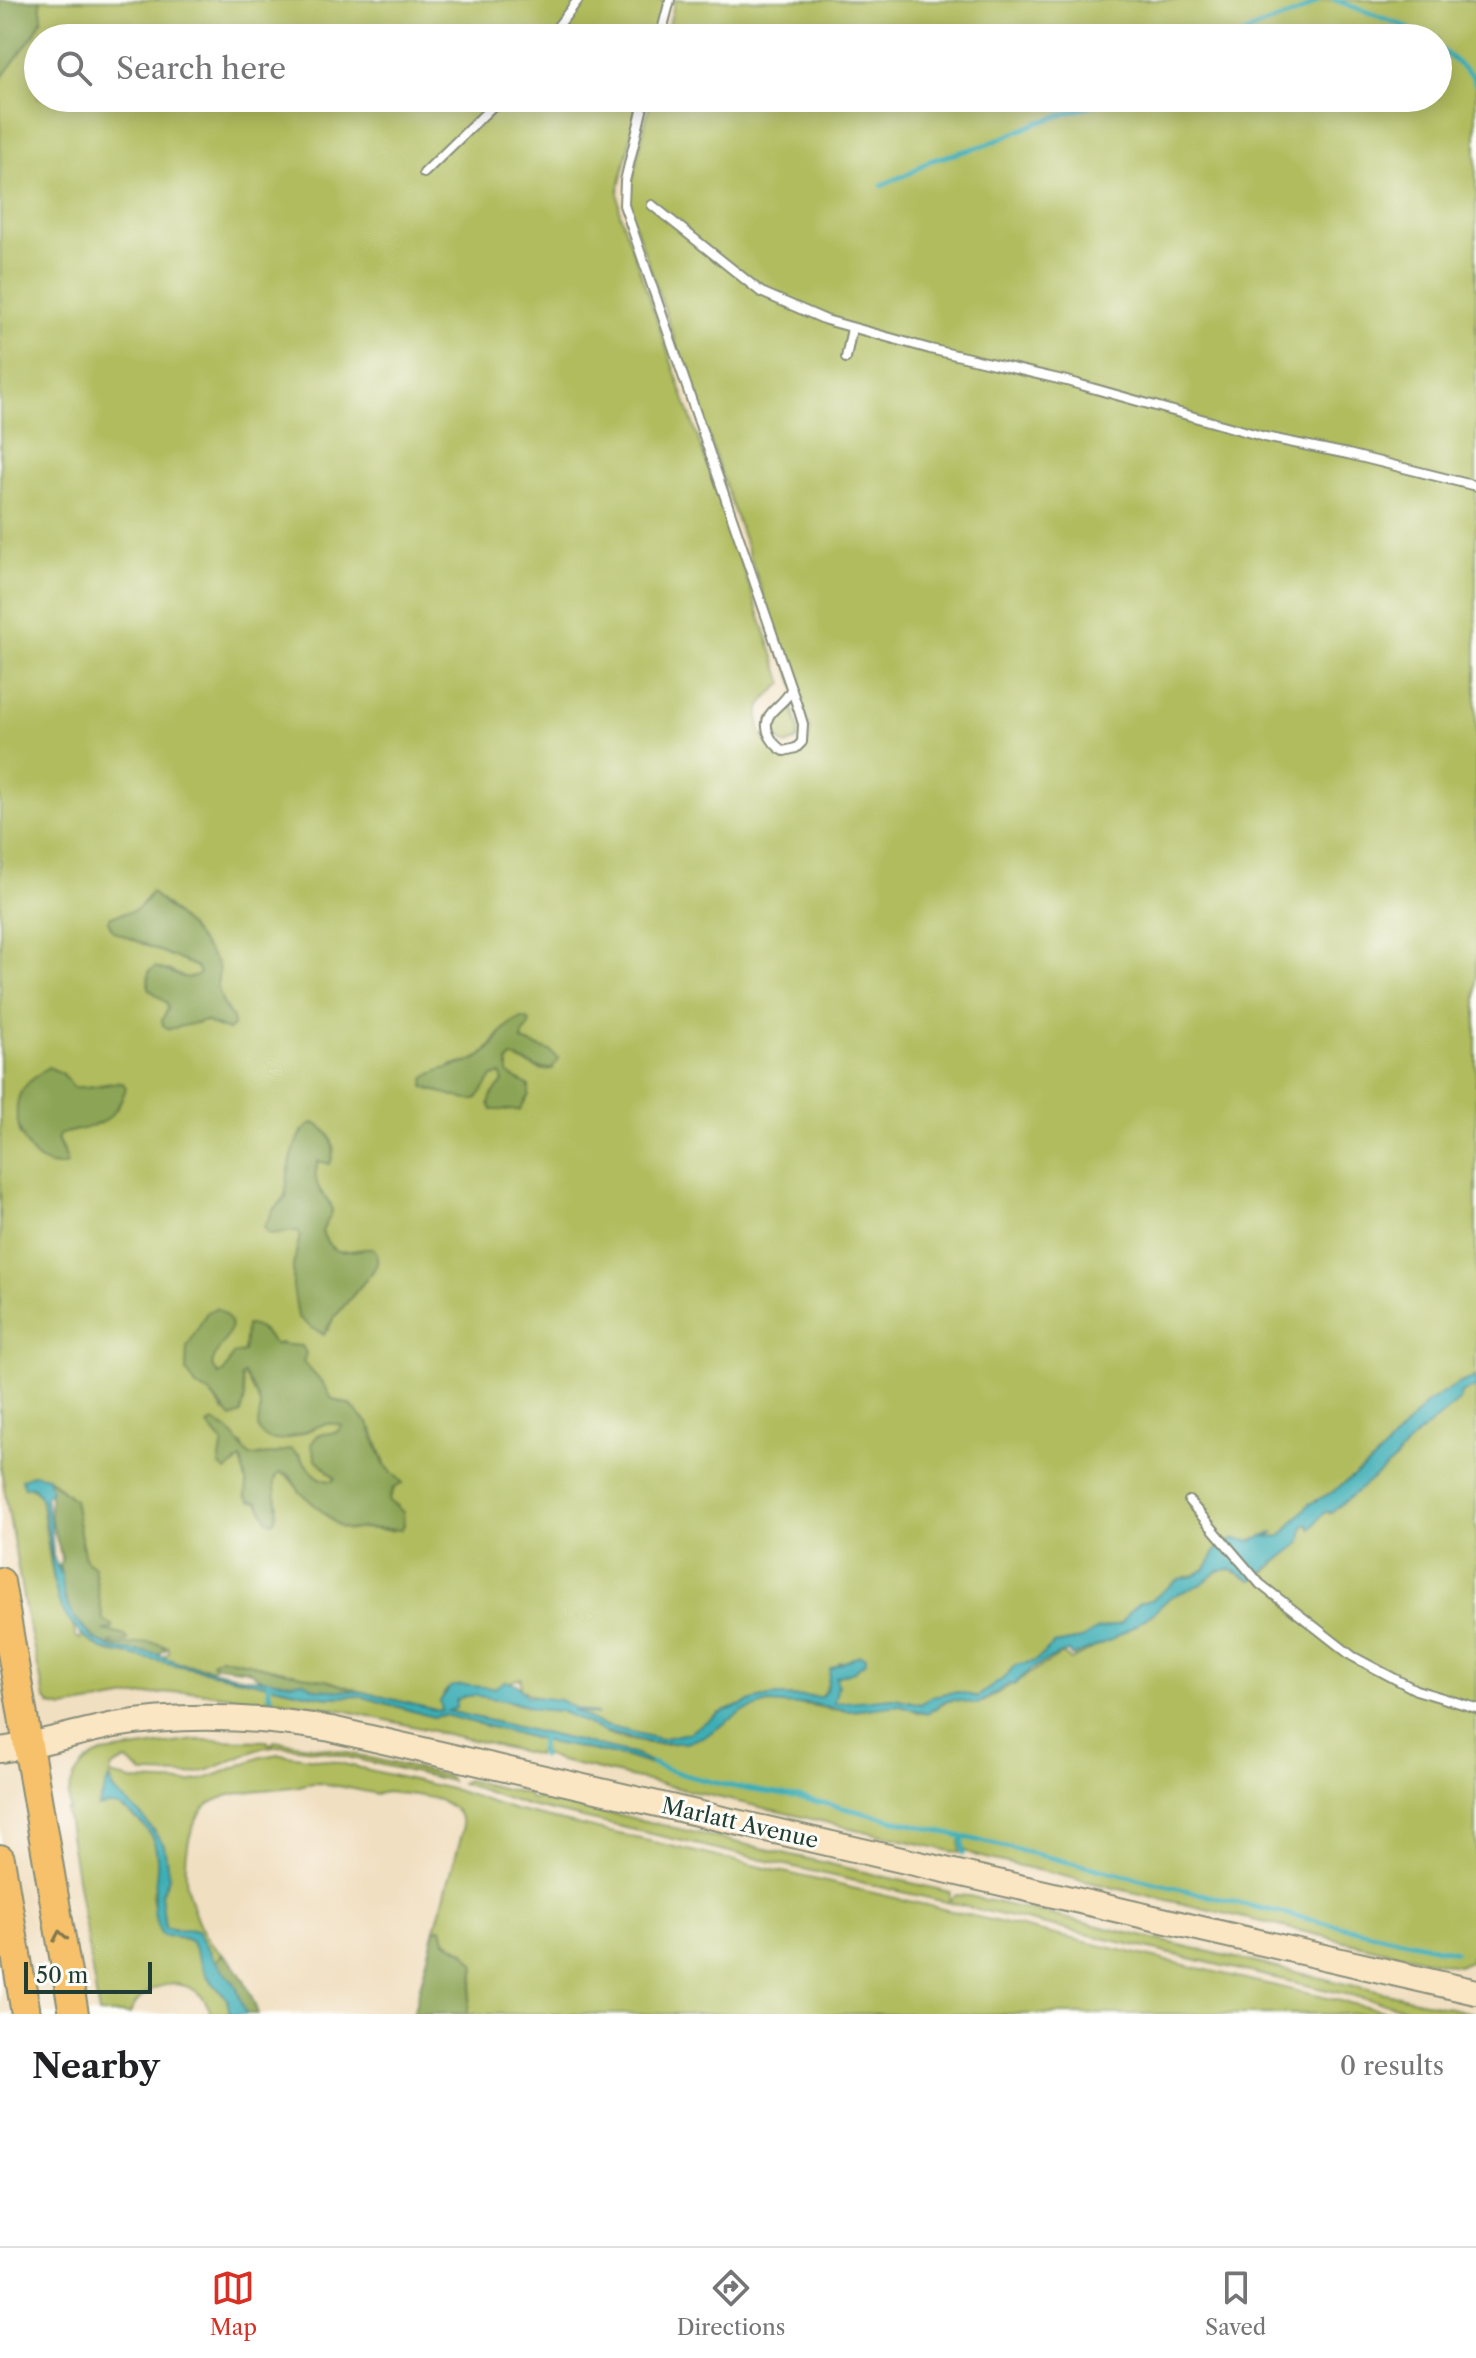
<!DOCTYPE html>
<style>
:root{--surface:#fff;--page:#f6f6f6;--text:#202124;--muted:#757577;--line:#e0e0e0;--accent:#d93025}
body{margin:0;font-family:"Libre Caslon Text",serif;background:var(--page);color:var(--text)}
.scale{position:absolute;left:24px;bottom:20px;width:128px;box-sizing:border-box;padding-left:8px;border:4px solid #1f3d34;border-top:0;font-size:22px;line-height:28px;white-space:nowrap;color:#1f3d34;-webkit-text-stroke:6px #fdfcf7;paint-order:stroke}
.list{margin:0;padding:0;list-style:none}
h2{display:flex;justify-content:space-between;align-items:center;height:104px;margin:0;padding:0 32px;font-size:34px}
h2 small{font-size:26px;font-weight:400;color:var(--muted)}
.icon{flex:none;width:44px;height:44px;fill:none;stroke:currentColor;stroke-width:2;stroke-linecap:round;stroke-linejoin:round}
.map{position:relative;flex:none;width:1476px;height:2014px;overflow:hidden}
.search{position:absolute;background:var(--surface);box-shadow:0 4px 20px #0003;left:24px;right:24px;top:24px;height:88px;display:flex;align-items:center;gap:20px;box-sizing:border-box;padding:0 28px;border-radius:44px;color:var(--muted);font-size:30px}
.sheet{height:232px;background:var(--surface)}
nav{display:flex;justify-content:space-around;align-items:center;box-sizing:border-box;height:112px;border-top:2px solid var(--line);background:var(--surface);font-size:22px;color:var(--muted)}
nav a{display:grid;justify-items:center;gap:4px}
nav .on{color:var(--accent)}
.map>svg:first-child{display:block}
.green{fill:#b0bc5d;stroke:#687c48;stroke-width:2;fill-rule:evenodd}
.forest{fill:#8ca454;stroke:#567044;stroke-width:2}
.water{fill:#3daeb6;stroke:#2e7675;stroke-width:2}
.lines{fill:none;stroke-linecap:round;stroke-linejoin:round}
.stream{stroke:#3daeb6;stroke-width:5}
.service-casing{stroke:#888e7a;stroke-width:12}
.secondary-casing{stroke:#888e7a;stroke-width:28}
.trunk-casing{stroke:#888e7a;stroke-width:32}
.service{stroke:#fff;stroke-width:8}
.secondary{stroke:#fbe6c4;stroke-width:24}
.trunk{stroke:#f6c16b;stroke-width:28}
.oneway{stroke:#80784d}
.labels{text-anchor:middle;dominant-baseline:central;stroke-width:6;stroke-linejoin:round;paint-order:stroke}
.street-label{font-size:22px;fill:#1f3d34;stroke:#fdfcf7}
</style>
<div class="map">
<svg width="1476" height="2014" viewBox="0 0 1476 2014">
<rect width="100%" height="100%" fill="#fdfcf7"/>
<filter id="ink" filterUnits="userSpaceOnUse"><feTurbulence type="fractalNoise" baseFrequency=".0125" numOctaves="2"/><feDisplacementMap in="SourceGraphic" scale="16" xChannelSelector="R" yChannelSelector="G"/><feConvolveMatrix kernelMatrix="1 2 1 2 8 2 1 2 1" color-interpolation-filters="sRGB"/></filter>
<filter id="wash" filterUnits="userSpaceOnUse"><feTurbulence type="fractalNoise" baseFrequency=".006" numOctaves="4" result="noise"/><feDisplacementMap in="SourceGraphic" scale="32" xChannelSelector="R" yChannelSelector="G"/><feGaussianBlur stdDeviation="1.8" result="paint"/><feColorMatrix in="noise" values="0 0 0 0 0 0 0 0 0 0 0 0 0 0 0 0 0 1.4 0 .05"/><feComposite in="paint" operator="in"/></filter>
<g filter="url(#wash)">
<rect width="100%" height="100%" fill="#f1dfc1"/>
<g class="green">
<path d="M40,0H664L655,38H38V98H640L618,192L620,214L783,683C778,689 769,694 764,701C750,722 766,753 789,758C802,753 811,745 810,730L627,202L651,98H1438V38H666L675,0H1476V1377L1458,1384L1427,1403L1375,1460L1331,1493L1309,1504L1282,1536L1268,1538L1273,1533C1265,1535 1257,1541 1249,1541C1241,1541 1232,1540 1224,1545C1210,1554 1208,1576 1187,1576L1153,1599L1140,1603L1121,1624L1102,1628L1081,1639L1055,1644L1035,1661L1013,1668L1004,1678L977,1697L959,1692L947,1693L933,1696L921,1704L894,1698L843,1704L834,1703L836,1676L854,1671L865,1662V1657L859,1655L851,1661L840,1662L821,1697L774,1696L755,1700L720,1713L688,1733L660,1739L602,1725L572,1710L597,1715C579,1710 530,1698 520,1688L521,1678C511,1680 499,1688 492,1688C471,1690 437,1673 442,1711H439L356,1690L329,1681L221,1657L212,1662L215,1667L211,1668L179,1663L162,1657L169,1653V1647C140,1636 135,1651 110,1644L111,1641L125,1642V1636L104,1630L112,1629L103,1621L94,1567L85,1560L74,1500L48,1477L31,1475L28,1486L40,1493C46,1529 49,1567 59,1602C63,1614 76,1624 75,1636L80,1639L82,1635C110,1659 121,1651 152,1658C205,1671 257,1683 310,1694L329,1697L360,1696L433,1717L444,1715L553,1743L627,1757L651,1765L639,1756L632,1754L448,1711L456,1708V1700C479,1687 510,1704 533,1708C543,1710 553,1709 563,1712C575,1716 585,1722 596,1728C610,1736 632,1741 648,1743C711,1751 717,1711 766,1703C791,1699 814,1707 838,1710C858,1714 879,1705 899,1705C909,1705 916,1715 927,1713C937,1710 942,1700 954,1700C965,1700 971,1705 983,1702L1062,1654L1071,1660L1130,1629L1151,1615L1170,1597L1218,1571L1230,1569L1252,1580L1266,1572L1301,1541L1303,1526L1308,1524L1310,1528L1325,1512L1330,1513L1392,1463L1411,1440L1459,1401L1461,1393L1476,1388V1954L1470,1957L1472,1960L1458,1966L1430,1961L977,1856L965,1851L963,1841H960L959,1853L556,1760L542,1753L543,1743L541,1742L537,1755L347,1711L273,1699L269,1688L267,1701L192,1691L135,1696L64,1708L51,1705L45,1698L25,1609L0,1464V80L35,33L42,19ZM149,894L167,905L217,963C220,971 216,977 217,985C218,997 226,1009 233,1018L219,1028L205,1021L169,1029L163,1025L162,1020L168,1009L167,1003L148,988L149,971L168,970L189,979L197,978L201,973L197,967L113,931L120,915L138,910ZM522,1018V1041L550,1051L553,1069L542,1070L512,1057L508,1061V1074L529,1086V1095L519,1110H492L489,1103L492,1095L503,1082L501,1074L492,1077L475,1100L430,1090L452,1065C500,1061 486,1031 522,1018ZM30,1081L81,1088L118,1082L119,1106C100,1129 88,1127 60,1134L57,1138L66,1157L19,1134L18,1100ZM302,1131L318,1161L314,1179L318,1190L331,1204L332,1212L321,1232C333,1257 342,1253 365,1249L373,1271L333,1319L328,1330L313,1329L298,1316L296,1252L301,1235L299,1231H287L278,1234L273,1210C293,1195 293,1155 302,1131ZM207,1312L229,1319C232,1343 214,1346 212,1366L219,1375L224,1373L233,1354L244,1353L246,1338L266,1334L274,1344L282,1343C300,1360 320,1377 332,1399L351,1405L373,1430L394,1489L389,1501L398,1506L392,1531L364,1528L350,1530C333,1520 317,1508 303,1494C294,1486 291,1476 280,1473C270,1482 276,1494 278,1506L264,1514L258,1502L246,1496L247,1486L241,1459L233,1466L219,1465L223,1442L212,1429L242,1444L245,1451L250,1456C268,1456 281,1451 299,1454C308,1467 316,1482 333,1481L335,1478L326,1466L318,1435L337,1432L342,1426C325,1417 310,1432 293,1437C286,1440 276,1439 267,1438L259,1401L244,1374L241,1376L245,1398L224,1412L210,1393L197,1387L186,1370L195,1337Z"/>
<path d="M792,704L799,730L797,740L786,745C776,741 773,730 774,720Z"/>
<path d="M196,1740L267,1741L268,1743L273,1744L274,1741L330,1749L448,1776L451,1781L321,1751L281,1746L264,1747L209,1770L189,1775L144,1774L126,1760L112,1767L110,1775L136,1781L189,1783L211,1777L261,1757L280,1754L331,1761L455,1790L515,1810L1397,2014H467L475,1969L460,1949L445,1940L440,1928L435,1929L463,1830C462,1794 415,1796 387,1792L377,1794C357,1790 337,1785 317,1783C308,1783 301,1786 293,1787C267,1790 238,1790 214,1801C187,1814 182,1866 188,1891C195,1915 201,1938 222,1954L216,1962L197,1931C186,1928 176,1932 165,1927L161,1895L169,1878L155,1831L113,1790L111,1780L98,1806L110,1803L118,1805L146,1826L155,1844L159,1872L152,1897L159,1930C170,1937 180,1936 192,1942L206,1975L227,1999L230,2014H211C200,1972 145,1977 130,2014H99L66,1810H69C66,1784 78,1762 102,1753Z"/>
<path d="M466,1780L528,1794L531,1799L546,1798L950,1892L949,1900L956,1895L969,1896L1476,2014H1431L526,1805L461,1783Z"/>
</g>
<g class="forest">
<path d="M0,0H40L42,19L35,33L0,80Z"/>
<path d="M151,892L189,927L217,963L219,971L217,985L224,1007L233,1018V1026L228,1030L205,1021L169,1029L163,1025L162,1020L168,1009L167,1003L148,988L149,971L155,967C170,971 188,984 200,974L197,967L113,931L108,921L111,916C131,912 141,912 151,892Z"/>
<path d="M522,1018L529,1020L530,1023L523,1035L522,1041L550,1051L559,1059L552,1069C536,1070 527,1061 512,1057L508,1061V1074L529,1086V1095L519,1110H492L489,1103L492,1095L503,1082L501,1074L492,1077L476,1100H467L424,1087L425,1078C442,1065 463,1068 480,1057C500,1045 497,1027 522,1018Z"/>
<path d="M48,1067L62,1073L73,1087C90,1089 106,1083 123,1083L126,1088C112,1128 96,1125 60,1134L57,1139L67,1164C34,1176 11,1127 18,1100C21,1085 37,1076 48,1067Z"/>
<path d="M314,1123C331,1131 338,1147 330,1164L318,1161C308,1195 336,1198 331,1214C329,1220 324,1226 322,1232C335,1264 349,1247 374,1249L377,1253V1264L373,1271L333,1319L324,1334L313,1329L298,1317L293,1287V1267L300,1235L298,1231L269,1234L264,1227L273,1210L286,1198C286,1178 293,1131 314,1123Z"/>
<path d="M216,1308C250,1327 214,1344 212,1366L219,1375L224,1372L233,1354L244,1352L246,1325C259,1325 266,1334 274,1344L302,1346L306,1353L303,1362L325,1386L332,1399L351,1406L368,1423L384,1464L403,1483L393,1489L389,1501L403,1512L404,1525L401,1530L364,1528L349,1530L340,1527L300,1492L289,1475L280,1473L275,1477C273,1494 282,1507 273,1523L268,1521L258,1502L250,1501L246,1496L247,1486L241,1459L226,1471L219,1465L223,1443L208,1425L213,1422C238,1431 235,1443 250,1456L274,1454L291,1449C306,1459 312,1482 333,1481L335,1478L316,1459L311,1444L318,1435L337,1432L342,1426C319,1413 279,1458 260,1432C255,1425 261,1416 260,1408C260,1397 249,1384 244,1374L241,1376L245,1398L241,1414L231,1418L210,1393L197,1387L186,1370L187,1347L207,1312Z"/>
<path d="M49,1480L74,1500L85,1560L94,1567L103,1620L113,1626L112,1629L104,1630L125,1636L128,1640L120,1642L111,1641L110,1644C131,1650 148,1634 167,1649L160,1653L161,1656L146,1652L126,1651L99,1642L72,1615L61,1587L62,1577L59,1565L62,1559L51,1519Z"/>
<path d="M220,1657L329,1681L356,1690C337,1691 316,1694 302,1681L291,1683L261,1679L248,1670L218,1666L212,1662Z"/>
<path d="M442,1928L445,1941L465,1952L475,1965L467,2014H413L435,1929Z"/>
<path d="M222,1954C239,1964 252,1996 258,2014H246L235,1984L216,1962Z"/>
</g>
<g class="water">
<path d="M1476,1377V1388L1461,1393L1459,1401L1411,1440L1392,1463L1332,1512H1325L1311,1529L1308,1524L1303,1526L1301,1541L1297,1546L1252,1580L1230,1569L1218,1571L1202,1584L1170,1597L1151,1615L1111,1640L1073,1656H1071L1070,1652C1052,1655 1026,1671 1014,1685L1009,1684L978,1704L955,1700L944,1701L927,1714L900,1705L850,1711L806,1703L794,1705L768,1703L742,1712L707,1735L686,1743H650L603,1731L560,1711L535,1709L510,1701L477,1696H464L456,1700V1708L448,1711L632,1754L655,1763L651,1765L627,1757L553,1743L444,1715L433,1717L360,1696L329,1697L310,1694L102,1649C84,1639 69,1624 60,1605C49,1582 51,1499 33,1487H24L22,1479L34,1474L48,1477L51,1491L45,1497L51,1525L53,1556L62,1577L64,1599L72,1615L93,1639L112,1648L156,1654L179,1663L242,1677L291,1683L302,1681L316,1689L363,1692L439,1711L442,1710L440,1701L450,1687L462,1685L494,1688L505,1681L516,1684L527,1696L560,1700L575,1708L596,1714L598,1715L572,1710L602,1725L660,1739L688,1733L720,1713L755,1700L774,1696L821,1697L827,1689L830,1669L859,1655L865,1657V1662L854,1671L836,1677L838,1686L834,1703L894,1698L921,1704L932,1696L947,1693L959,1692L977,1697L1004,1678L1015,1665L1035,1661L1054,1644L1081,1639L1098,1629L1121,1624L1128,1613L1140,1603L1153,1599L1179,1579L1194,1576L1205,1569L1216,1551L1229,1542L1234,1539L1252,1541L1275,1532L1268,1537L1282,1536L1309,1504L1331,1493L1375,1460L1427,1403L1458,1384Z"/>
<path d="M109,1778L113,1790L142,1816L164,1845L169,1878L161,1895L165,1927C176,1933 186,1926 197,1931L214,1959L235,1984L246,2014H230L227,1999L206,1975L192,1942L182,1937L163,1936C135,1896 184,1854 132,1815C120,1805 113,1802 98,1807Z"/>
</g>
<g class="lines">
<g class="stream">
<path d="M1335,0L1402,25L1424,38"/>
<path d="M1239,38C1264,19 1293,21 1318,0"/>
<path d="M1438,47L1473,76L1476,85"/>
<path d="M882,185L910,173L929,161L986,145L1037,123L1114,98"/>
<path d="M269,1682V1693L272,1700"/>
<path d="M542,1756L540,1750L543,1737"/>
<path d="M651,1763C696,1782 749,1790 798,1797L1251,1906L1455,1952"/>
<path d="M962,1838L963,1853"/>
</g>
</g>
</g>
<g filter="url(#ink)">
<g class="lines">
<defs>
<g id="service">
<path d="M549,38L578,0"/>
<path d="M660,38L670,0"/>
<path d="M645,98L625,181L624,205L799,711L803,724L802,742L796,748L784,751C776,747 771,740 768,732C761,710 786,706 791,689"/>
<path d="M424,173L501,98"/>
<path d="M652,205L761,292L826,320L930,349L1067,381L1265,437L1348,454L1476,486"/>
<path d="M846,358L852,328"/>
<path d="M1189,1501L1260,1584L1352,1656L1416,1690L1476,1708"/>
</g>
<path id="secondary" d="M0,1750C39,1745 76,1732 115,1725C187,1713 260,1717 331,1729L1476,1992"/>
<g id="trunk">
<path d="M0,1582L74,2014"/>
<path d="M0,1859L26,2014"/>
</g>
</defs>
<use href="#service" class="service-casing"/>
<use href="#secondary" class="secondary-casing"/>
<use href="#trunk" class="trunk-casing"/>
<use href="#service" class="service"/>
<use href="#secondary" class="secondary"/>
<use href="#trunk" class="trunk"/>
</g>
<defs><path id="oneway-chevron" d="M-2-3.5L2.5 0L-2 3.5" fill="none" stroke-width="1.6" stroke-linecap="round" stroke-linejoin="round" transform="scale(2)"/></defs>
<use class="oneway" href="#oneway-chevron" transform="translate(60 1936) rotate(-100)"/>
</g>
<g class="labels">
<g class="street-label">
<text transform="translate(740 1823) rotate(13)">Marlatt Avenue</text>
</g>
</g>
</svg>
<div class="scale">50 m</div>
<div class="search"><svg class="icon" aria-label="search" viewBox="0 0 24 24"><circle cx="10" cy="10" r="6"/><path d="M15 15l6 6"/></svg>Search here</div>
</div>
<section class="sheet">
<h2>Nearby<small>0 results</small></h2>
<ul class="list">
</ul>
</section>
<nav>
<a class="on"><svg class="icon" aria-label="map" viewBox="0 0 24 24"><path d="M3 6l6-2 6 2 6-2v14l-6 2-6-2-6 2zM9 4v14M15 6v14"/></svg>Map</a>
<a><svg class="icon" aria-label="directions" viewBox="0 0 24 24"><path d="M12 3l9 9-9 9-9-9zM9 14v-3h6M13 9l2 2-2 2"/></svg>Directions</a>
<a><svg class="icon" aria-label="saved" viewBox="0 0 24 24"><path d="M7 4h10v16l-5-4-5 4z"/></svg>Saved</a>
</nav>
